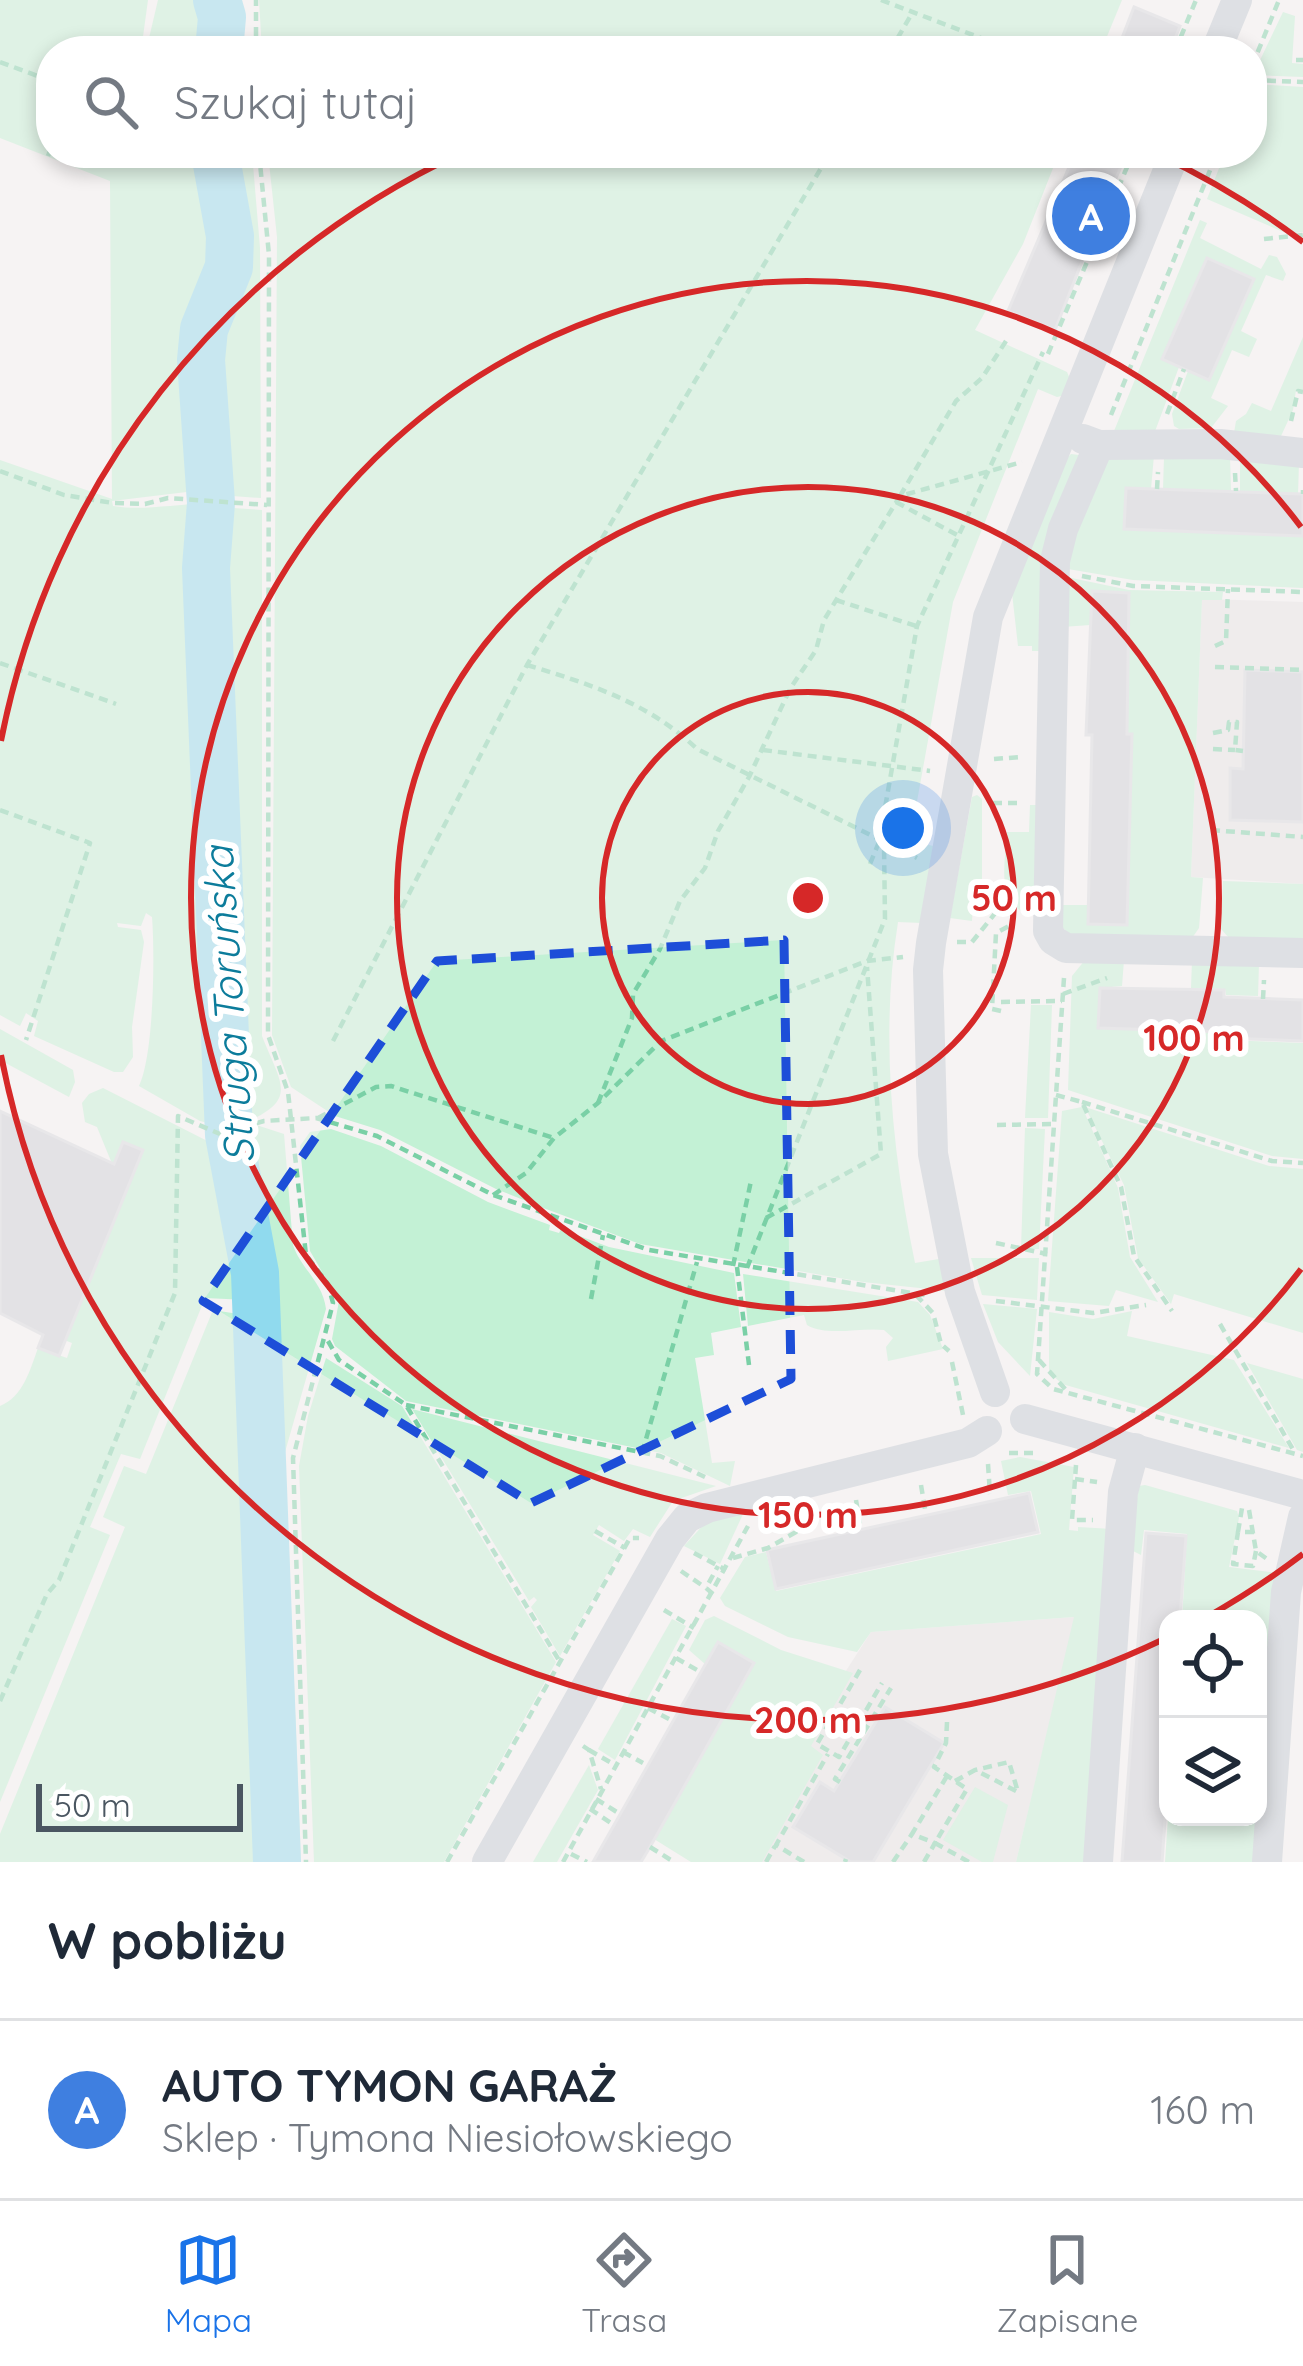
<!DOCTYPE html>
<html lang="pl">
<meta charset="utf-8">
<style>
:root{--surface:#fff;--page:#f6f6f7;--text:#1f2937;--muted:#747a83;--line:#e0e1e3;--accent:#1a73e8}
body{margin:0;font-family:Quicksand,sans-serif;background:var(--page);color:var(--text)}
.controls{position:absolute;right:36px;bottom:36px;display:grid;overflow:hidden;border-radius:24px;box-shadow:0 6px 18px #0003}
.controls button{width:108px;height:108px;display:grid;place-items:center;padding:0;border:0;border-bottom:3px solid var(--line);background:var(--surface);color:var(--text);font:60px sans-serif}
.scale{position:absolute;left:36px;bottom:30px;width:207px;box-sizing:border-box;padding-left:12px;border:6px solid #4a5661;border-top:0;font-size:33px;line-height:42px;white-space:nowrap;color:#4a5661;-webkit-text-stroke:9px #fff;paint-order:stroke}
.you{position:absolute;left:903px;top:828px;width:42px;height:42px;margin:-30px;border:9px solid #fff;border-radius:50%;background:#1a73e8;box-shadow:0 0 0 18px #1a73e833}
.badge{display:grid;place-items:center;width:78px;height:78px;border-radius:50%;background:var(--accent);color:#fff;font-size:39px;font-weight:700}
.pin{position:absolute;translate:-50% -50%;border:6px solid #fff;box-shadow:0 3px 12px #0006}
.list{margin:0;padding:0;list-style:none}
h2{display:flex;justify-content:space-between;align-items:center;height:156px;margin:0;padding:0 48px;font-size:51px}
h2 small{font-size:39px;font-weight:400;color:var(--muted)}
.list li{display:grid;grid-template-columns:78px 1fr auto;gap:36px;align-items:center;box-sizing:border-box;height:180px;padding:0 48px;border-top:3px solid var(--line)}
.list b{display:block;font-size:45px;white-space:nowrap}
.list p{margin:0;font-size:39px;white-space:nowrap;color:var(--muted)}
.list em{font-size:39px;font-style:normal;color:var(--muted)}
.icon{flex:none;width:66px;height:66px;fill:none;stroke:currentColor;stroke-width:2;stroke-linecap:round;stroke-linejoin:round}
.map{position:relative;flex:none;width:1303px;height:1862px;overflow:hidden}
.search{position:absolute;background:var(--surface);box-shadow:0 6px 18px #0003;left:36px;right:36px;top:36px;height:132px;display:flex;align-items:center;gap:30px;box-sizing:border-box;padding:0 42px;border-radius:48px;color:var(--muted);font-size:45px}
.sheet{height:336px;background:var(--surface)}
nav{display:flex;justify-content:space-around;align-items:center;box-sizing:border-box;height:168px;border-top:3px solid var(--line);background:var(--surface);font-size:33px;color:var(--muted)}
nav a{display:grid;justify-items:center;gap:6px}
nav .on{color:var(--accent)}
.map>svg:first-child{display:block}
.education{fill:#e6e4e5}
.green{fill:#c3f1d5}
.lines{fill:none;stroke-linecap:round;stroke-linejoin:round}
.river{stroke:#90daee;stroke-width:48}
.building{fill:#cdcfd5;stroke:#d7d9de;stroke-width:3}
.path{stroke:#7ad0a6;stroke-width:4.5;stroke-dasharray:9 6;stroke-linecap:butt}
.minor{stroke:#c1cad2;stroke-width:30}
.marked{fill:none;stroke:#1d4ed8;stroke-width:9;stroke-dasharray:24 15;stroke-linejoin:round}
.ring{fill:none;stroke:#d62828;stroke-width:6}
.labels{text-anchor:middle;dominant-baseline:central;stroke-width:12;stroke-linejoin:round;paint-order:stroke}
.water-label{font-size:42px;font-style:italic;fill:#0c7c9b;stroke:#fff}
.centre{fill:#d62828;stroke:#fff;stroke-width:6}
.ring-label{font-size:36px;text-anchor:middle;font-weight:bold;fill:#d62828;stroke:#fff;stroke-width:12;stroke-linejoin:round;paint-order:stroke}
</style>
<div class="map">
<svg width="1303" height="1862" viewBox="0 0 1303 1862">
<rect width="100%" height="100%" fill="#f5f3f3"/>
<g class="education">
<path d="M1202,599L1303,602V884L1191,877Z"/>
<path d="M1075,1617L1016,1862H723L871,1632Z"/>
</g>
<g class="green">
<path d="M0,0H148L141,51H51V153H204L219,255L215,281L194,341L198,467L203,490L112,501L113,506C143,511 173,504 204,504L199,571L223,1127L200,1121L139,1086C154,1055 155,954 152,917L146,913L141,926L117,923L118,927L141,930L144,942L132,1027L133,1057L123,1072H114L34,1036L38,1021L26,1013L20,1026L0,1015V460L112,499L110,181L0,138Z"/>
<path d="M158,0H207L213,19L212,51H146Z"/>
<path d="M259,0H1122L1101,51H262Z"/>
<path d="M1283,12L1295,16L1292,63L1303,64V77L1253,75Z"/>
<path d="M1252,84L1303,87V232L1288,234L1207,199L1225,153H1252Z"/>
<path d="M224,153H252L260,248L261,498L219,495L208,349L236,252V222Z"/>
<path d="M268,153H1059L1023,244L975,330L1067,372L1070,379L1065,395L1057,397L1038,389L953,602L910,840L933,846L922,923L898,922C880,1033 892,1153 915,1263L939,1259L948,1291L863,1282L640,1244L546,1209L496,1189L380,1130L335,1116L291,1087L272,1035L277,237Z"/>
<path d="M1200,220L1207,223L1200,238L1261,269L1269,255L1277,257L1286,274L1283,281L1266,275L1241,331L1257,339L1249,357L1232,350L1211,398L1228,406L1211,428L1179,429L1174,426L1172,414L1188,371L1209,379L1254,280L1208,258L1162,358L1179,367L1154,434L1112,436Z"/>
<path d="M1303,337V390H1296L1293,410L1281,436L1234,433L1236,421L1246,414L1252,403L1271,411Z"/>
<path d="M1104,453L1154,455L1151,489H1126L1125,529L1303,536V588L1133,580L1062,568Z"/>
<path d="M1071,454L1079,455L1044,651H1032V646H1018L1012,593L1066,459Z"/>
<path d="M1164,457H1230L1231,491L1163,489Z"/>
<path d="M1240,461L1299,462L1298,494L1240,492Z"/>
<path d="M217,507L262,510V1036C281,1085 300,1100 242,1124L234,1115Z"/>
<path d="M1062,576L1129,590L1223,592L1222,600H1202L1191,877L1203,878L1199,928L1192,938L1071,936L1054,919L1056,905H1088V923L1127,734L1129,594L1092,591L1090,625L1062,627Z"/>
<path d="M977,795L982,799V880L974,889L972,921L950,918L972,797Z"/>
<path d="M1030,805H1042L1034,905L1021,911C996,894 1006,859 1007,832H1029Z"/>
<path d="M1223,881L1303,884V944L1230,939L1221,929Z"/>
<path d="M1085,960H1124L1122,986L1100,988L1099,1028L1220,1033L1222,1040L1303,1043V1159L1272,1156L1068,1090L1072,976Z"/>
<path d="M1192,961L1259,963L1258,996L1226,995L1225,989L1191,988Z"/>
<path d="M1031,1005H1052L1048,1118H1025Z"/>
<path d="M0,1029L73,1070L75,1082L69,1097L0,1060Z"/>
<path d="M103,1088L227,1151L251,1276L247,1300L205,1298L140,1459L121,1454L90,1527L110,1535L0,1802V1406C23,1397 30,1370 38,1348L67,1358L72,1343L44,1332L143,1151L123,1142L113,1166L97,1127L85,1122L82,1103L89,1094Z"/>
<path d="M1082,1107L1118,1188L1130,1257L1158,1302L1116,1290L1109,1306L1048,1301L1062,1111Z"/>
<path d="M1085,1107L1269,1166L1303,1169V1333L1174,1294L1171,1304L1138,1258L1124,1185Z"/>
<path d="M253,1124L284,1134L293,1245C301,1269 323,1282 326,1309L285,1452L301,1862H280L262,1278L250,1209Z"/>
<path d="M1025,1128L1045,1129L1039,1249H1021Z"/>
<path d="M331,1129L381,1146L488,1202L550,1225L549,1230L559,1233L561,1229L609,1247L734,1273L741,1327L711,1333L714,1355L695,1358L712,1463L735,1461L730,1486L661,1453L406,1401L335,1346L332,1339L339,1301L310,1251L300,1146L310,1132Z"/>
<path d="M971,1258H1039L1037,1300L982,1295Z"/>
<path d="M743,1274L918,1302L930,1315L943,1349L888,1361L886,1347L893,1338L884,1330C860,1327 827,1337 807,1325L804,1315L748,1326Z"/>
<path d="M983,1304L1037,1309L1030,1376L998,1342Z"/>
<path d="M213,1310L251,1316L261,1862H0V1834L125,1527L103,1517L124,1466L146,1474Z"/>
<path d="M1132,1311L1127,1336L1234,1360L1289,1448L1062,1384L1049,1372V1312L1093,1319Z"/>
<path d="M326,1358L402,1406L556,1662L444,1862H314L299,1466L308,1416Z"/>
<path d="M1247,1363L1303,1379V1452L1297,1450Z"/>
<path d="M412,1409L716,1486L673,1501L650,1537L633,1529L624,1541L599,1525L593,1535L620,1551L560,1656L531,1607L537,1600L534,1597L529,1601Z"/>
<path d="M1020,1457L1074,1467L1069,1530L1078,1531V1527L1112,1529L1091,1862H1016L1074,1617L871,1632L857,1652L788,1637L725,1606L720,1598L745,1557L766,1552L776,1591L1041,1534L1031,1491L1008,1495L1001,1461Z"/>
<path d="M1145,1485L1237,1511L1239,1518L1229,1567L1279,1573L1259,1862H1165L1168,1817H1258V1619H1182L1187,1534L1144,1530L1141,1555L1129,1549L1139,1486Z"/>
<path d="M743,1514L720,1564L684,1546L707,1521Z"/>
<path d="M714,1616L781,1650L853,1673L811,1746L823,1755L762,1862H691L654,1839L754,1663L719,1642L705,1664L689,1650L705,1620Z"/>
<path d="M672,1619L686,1626L615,1760L598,1749Z"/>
<path d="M589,1765L598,1790L557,1862H533Z"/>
<path d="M975,1787L1008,1805L993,1862H982L943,1840Z"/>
</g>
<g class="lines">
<g class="river">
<path d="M217,0L222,17L219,51"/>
<path d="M215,153L230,236L229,267L204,329L201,360L211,503L206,568L229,1135L255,1273L277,1862"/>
</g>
</g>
<g class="building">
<path d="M1134,7L1180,26L1170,51H1117Z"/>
<path d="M1075,153H1127L1109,194L1114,196L1093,246L1089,244L1055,330L1008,311Z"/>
<path d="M1207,258L1254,279L1209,380L1162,359Z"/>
<path d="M1126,488L1303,494V536L1124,529Z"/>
<path d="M1092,591L1129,593L1127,734H1132L1127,925L1088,924L1092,735H1086Z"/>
<path d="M1245,670L1303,672V822L1230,820V768L1243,769Z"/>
<path d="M1100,988L1224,990V997L1303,1000V1041L1222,1038L1223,1032L1098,1028Z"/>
<path d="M0,1111L114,1164L123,1142L143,1150L59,1356L38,1348L43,1335L0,1313Z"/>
<path d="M1029,1493L1038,1532L776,1589L767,1550Z"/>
<path d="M1146,1533L1186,1536L1180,1619H1168V1780L1162,1862H1122Z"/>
<path d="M718,1642L754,1663L650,1847L641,1862H593Z"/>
<path d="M885,1707L944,1743L873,1862H851L793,1827L820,1782L834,1791Z"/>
</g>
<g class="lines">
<g class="path">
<path d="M881,0L1015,51"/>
<path d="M256,51V0"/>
<path d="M890,51L911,15"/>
<path d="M1175,51L1196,0"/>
<path d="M1296,60H1303"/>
<path d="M0,62L51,81"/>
<path d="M1252,66L1279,0"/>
<path d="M1252,80L1303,82"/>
<path d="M259,153L269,255L268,1035L288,1092L306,1255L328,1284L333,1303L293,1458L306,1862"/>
<path d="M48,156L51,148"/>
<path d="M1264,239L1303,235"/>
<path d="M1048,354L1133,153"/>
<path d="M1167,414L1184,369"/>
<path d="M1111,415L1217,153"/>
<path d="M1291,421L1298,391L1303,392"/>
<path d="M0,471L64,495L113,503L145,504L168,498L267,505"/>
<path d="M1235,473L1236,491"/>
<path d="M1157,489L1158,472"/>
<path d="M1303,494V490"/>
<path d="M900,496L956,401L982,378L1008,338"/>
<path d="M896,502L959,536"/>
<path d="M1082,576L1133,586L1303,592"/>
<path d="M836,600L916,626"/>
<path d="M1215,646L1226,641L1228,589"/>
<path d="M0,663L116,704"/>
<path d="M527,665C590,684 649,703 697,749L917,858"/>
<path d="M1215,667L1303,670"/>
<path d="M1213,733L1228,730L1229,722H1237L1235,750L1243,751"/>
<path d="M1213,749L1235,750"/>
<path d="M763,750L930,771"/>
<path d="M994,759L1021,757"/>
<path d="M993,803H1020"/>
<path d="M0,810L90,843L26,1040"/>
<path d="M1211,830L1303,837"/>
<path d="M870,864L879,842L917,626L1043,352"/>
<path d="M957,942H972L997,911"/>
<path d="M1064,978L1037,1374L1053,1389L1303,1456"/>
<path d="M1063,994L1107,978"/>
<path d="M1263,999L1264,980"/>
<path d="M1001,1002L1062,1001"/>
<path d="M1001,1011L992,1009L996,933L1013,924"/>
<path d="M333,1041L527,665L830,153"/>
<path d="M1056,1095L1082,1102L1121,1187L1134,1256L1172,1311"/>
<path d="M1082,1102L1272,1161L1303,1163"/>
<path d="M598,1103L632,1018L633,994L660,949L680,901L705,868L718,831L749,777L790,689L816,650L824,620L900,496L1022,462"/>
<path d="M318,1118L376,1087L391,1086L554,1138"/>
<path d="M997,1125L1055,1124"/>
<path d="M493,1195L526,1173L554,1138L598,1103L661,1041L867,961L903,957"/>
<path d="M766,1218L881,1154L867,967"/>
<path d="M996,1243L1047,1254"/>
<path d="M733,1266L751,1181"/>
<path d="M737,1267L749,1365"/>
<path d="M747,1268L885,919L884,844"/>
<path d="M916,1295L933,1313L941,1344L949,1351"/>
<path d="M591,1299L603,1235"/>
<path d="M996,1301L1093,1313L1146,1305"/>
<path d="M1220,1324L1295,1453"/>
<path d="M328,1341L339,1360L406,1405L560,1662"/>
<path d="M1039,1360L1067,1391"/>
<path d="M952,1362L963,1415"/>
<path d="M406,1405L660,1456L705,1477"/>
<path d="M642,1453L697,1262"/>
<path d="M1009,1453H1033"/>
<path d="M988,1464L990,1494"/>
<path d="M1076,1465L1072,1520H1093"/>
<path d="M1075,1479L1097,1482"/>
<path d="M921,1485L925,1509"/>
<path d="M856,1500L860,1524"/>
<path d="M1249,1510L1256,1551L1267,1559"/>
<path d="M595,1531L625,1548"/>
<path d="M1238,1532L1242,1508"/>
<path d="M1254,1532H1238L1233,1564L1253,1566L1256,1551"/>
<path d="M694,1553L726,1570"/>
<path d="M733,1558L768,1548L796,1532L791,1517"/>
<path d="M681,1571L706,1588"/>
<path d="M713,1594L706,1588L718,1566"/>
<path d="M664,1610L694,1628"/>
<path d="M676,1658L697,1670"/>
<path d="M860,1670L817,1744L839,1757L882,1683"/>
<path d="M0,1701L47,1594L59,1580L175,1293L178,1116L220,1134L264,1121L316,1118L377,1136L493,1195L649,1250L930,1296"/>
<path d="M648,1708L669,1719"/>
<path d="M947,1722L946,1743L934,1767L967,1789L935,1843L969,1862"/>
<path d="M583,1746L589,1750L601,1789"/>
<path d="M589,1750L615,1765"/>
<path d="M623,1752L643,1763"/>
<path d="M955,1781L975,1770L1018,1792L1009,1762L975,1770"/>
<path d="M840,1782L835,1779L891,1688"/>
<path d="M596,1799L620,1814"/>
<path d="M590,1809L614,1825"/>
<path d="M650,1847L674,1862"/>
<path d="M571,1854L587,1862"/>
<path d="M447,1862L630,1538H639"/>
<path d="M563,1862L748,1526"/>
<path d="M766,1862L775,1846"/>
<path d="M804,1862L776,1845L828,1754"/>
<path d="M845,1862L846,1859"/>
<path d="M893,1862L912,1834"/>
<path d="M924,1862L935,1843L912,1834L947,1776"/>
</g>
<g class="minor">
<path d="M1216,51L1237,0"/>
<path d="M1083,439L1099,445L1220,444L1303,453"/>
<path d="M1099,445L1063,529L1055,561L1048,931L1053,940L1066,948L1303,953"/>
<path d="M995,1392L960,1292L933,1154L928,970L931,943L988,617L1175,153"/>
<path d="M1025,1419L1303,1495"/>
<path d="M487,1862L670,1539L687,1518L707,1508L968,1443L987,1431"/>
<path d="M1098,1862L1123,1492L1135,1448"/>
<path d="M1267,1862L1286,1592L1303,1517"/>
</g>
</g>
<path d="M0 0H1303V1862H0ZM784,940L791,1379L531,1503L203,1301L437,961Z" fill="#f5f3f3" fill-opacity=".55" fill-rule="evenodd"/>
<path class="marked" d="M784,940L791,1379L531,1503L203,1301L437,961Z"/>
<g class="ring">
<circle cx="808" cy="898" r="206"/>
<circle cx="808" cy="898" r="411"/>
<path d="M1301 1269A617 617 0 1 1 1301 527"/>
<path d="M1303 1554A822 822 0 0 1 1207 1617M1162 1640A822 822 0 0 1 1 1055M1 741A822 822 0 0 1 461 153M1155 153A822 822 0 0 1 1303 242"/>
</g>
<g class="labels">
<g class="water-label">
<text transform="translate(228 1005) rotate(-94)">Struga Toruńska</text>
</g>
</g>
<circle cx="808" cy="898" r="18" class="centre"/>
<g class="ring-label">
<text x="1014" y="911">50 m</text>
<text x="1194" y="1051">100 m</text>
<text x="808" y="1528">150 m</text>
<text x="808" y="1733">200 m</text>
</g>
</svg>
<div class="controls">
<button><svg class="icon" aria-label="locate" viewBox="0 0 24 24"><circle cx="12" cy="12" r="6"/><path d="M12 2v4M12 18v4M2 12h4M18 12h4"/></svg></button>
<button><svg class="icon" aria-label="layers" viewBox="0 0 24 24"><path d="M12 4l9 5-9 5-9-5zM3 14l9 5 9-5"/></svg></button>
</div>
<div class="scale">50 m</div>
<div class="you"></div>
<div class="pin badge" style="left:1091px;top:216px;background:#3f7fe0">A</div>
<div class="search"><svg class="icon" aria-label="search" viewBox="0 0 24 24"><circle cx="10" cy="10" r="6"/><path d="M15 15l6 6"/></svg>Szukaj tutaj</div>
</div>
<section class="sheet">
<h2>W pobliżu<small></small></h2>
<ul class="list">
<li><span class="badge" style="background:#3f7fe0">A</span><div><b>AUTO TYMON GARAŻ</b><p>Sklep · Tymona Niesiołowskiego</p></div><em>160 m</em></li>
</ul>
</section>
<nav>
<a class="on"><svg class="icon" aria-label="map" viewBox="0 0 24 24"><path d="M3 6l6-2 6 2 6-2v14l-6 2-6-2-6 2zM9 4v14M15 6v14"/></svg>Mapa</a>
<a><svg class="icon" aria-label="directions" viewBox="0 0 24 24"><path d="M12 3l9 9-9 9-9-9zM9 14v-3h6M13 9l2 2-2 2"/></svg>Trasa</a>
<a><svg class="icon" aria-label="saved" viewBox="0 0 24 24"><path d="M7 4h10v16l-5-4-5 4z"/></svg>Zapisane</a>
</nav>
